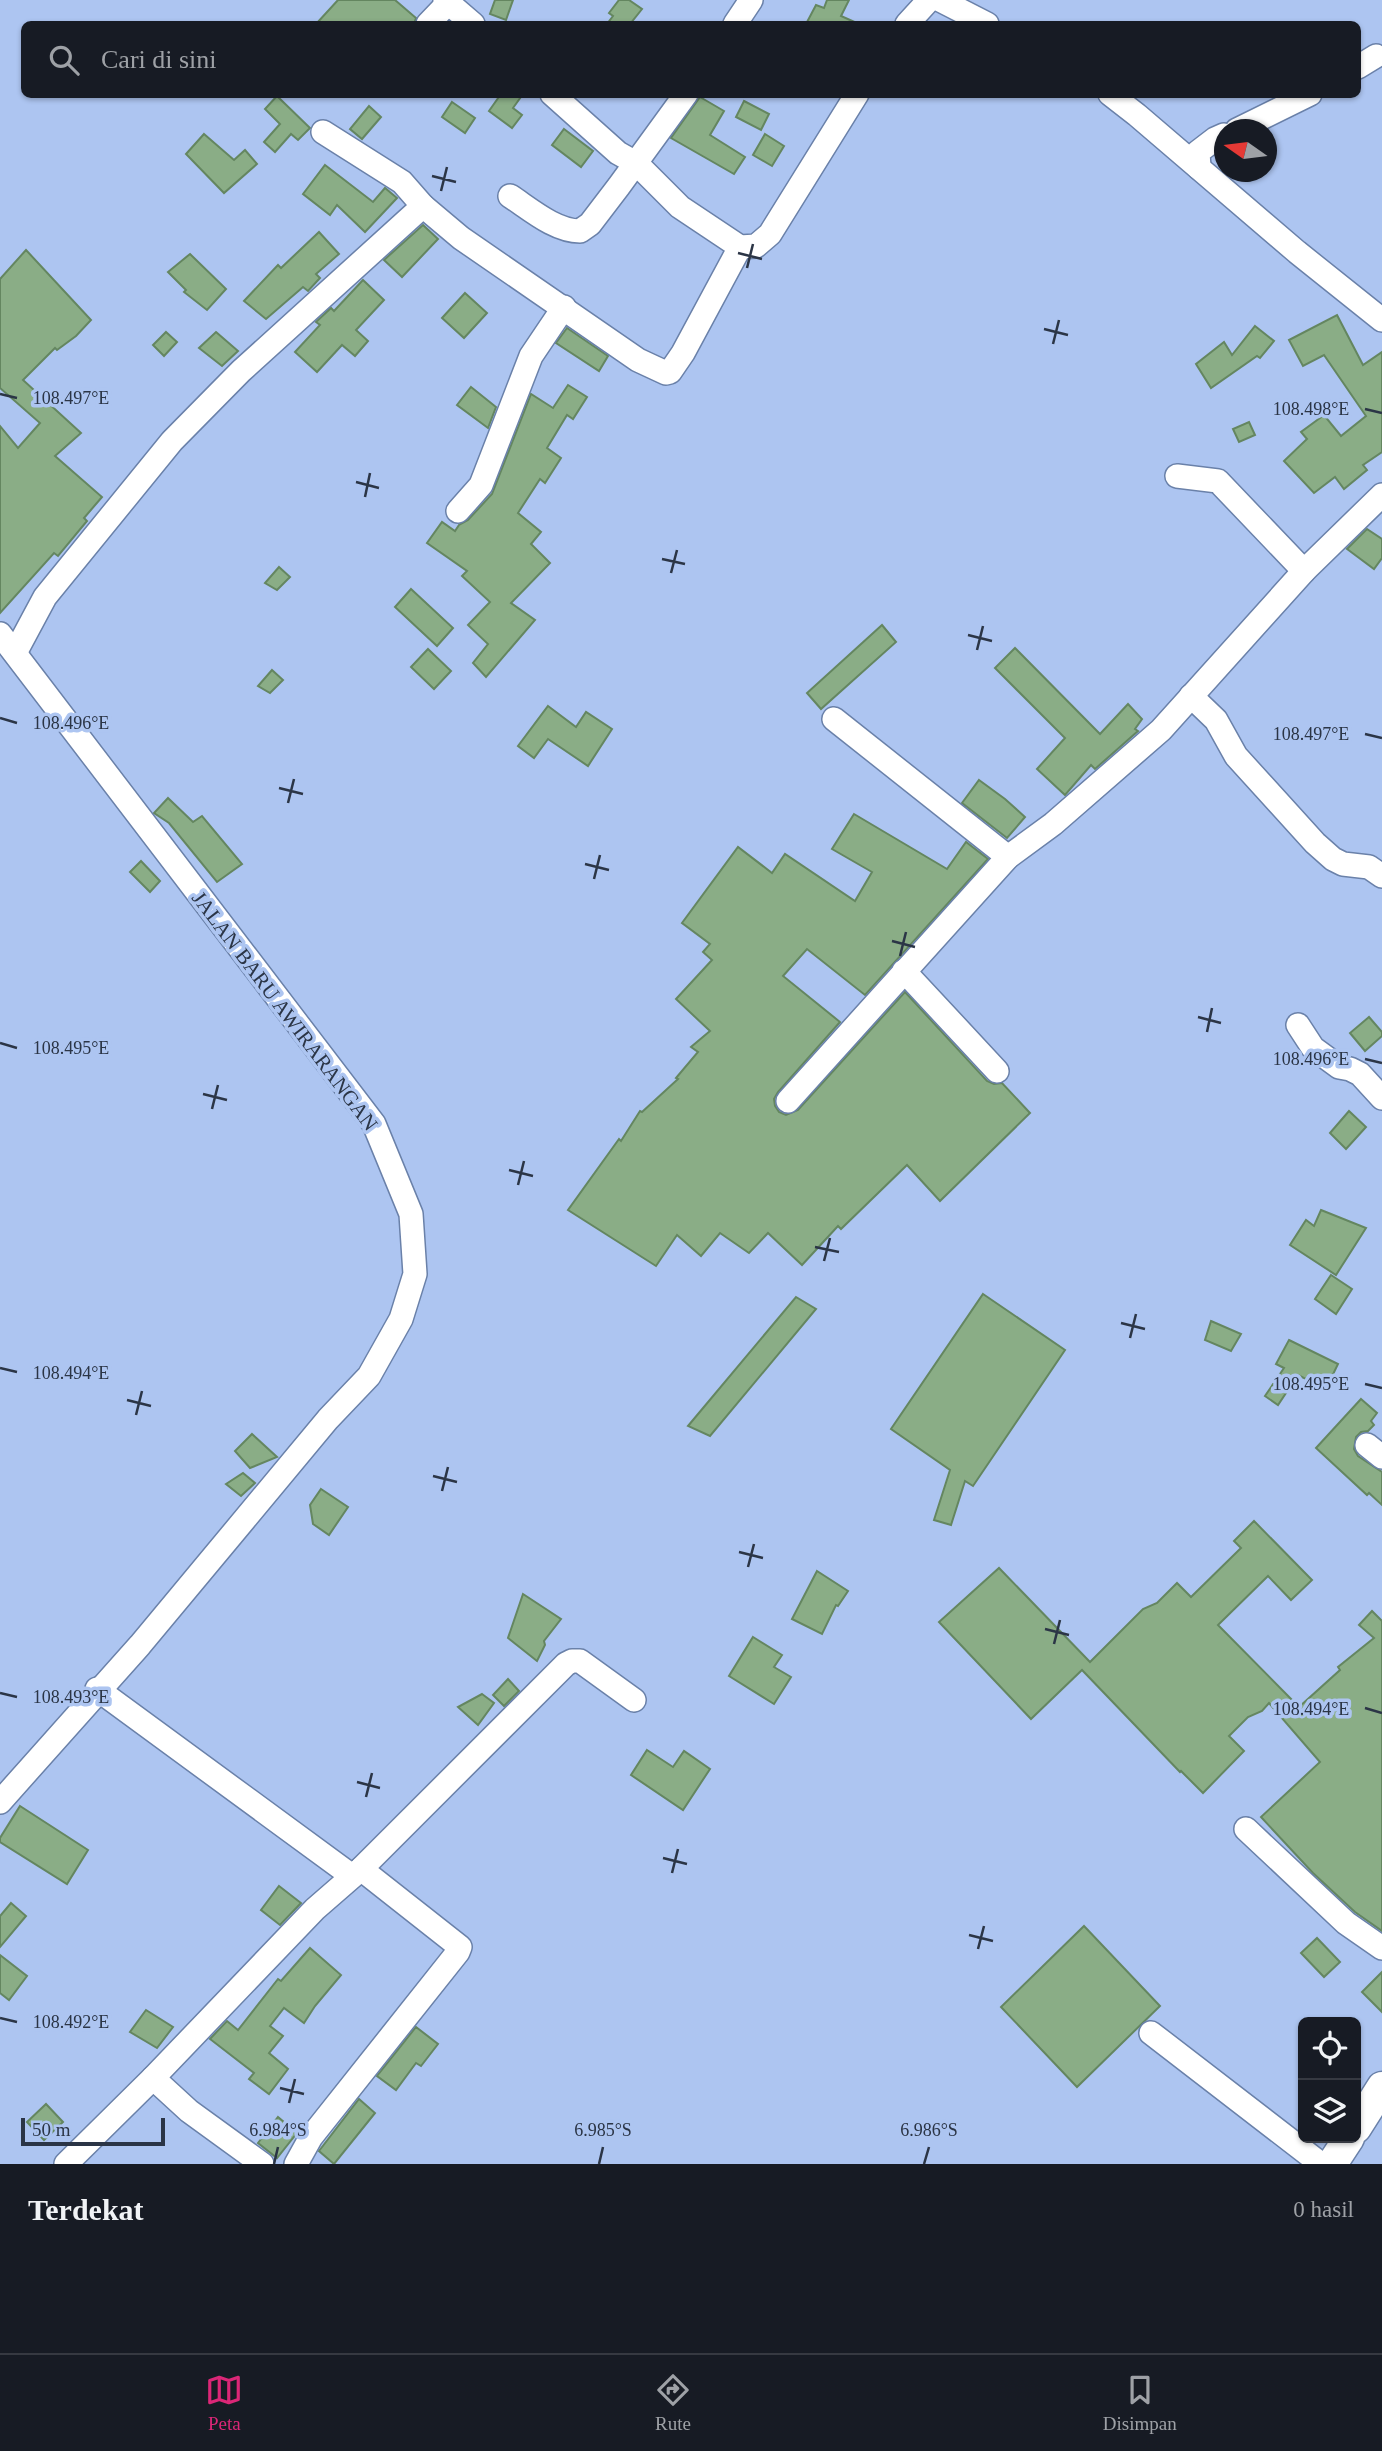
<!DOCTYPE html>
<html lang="id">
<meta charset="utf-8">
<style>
:root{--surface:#171b24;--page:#20242c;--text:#f1f3f6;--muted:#9ea1a6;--line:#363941;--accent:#db2777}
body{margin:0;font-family:"Times New Roman",serif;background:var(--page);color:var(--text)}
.controls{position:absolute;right:21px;bottom:21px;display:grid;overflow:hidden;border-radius:10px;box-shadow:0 2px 5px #0004}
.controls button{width:63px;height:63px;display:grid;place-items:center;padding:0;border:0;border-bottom:2px solid var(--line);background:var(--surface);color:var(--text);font:35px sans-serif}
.compass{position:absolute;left:1214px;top:119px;width:63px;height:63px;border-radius:50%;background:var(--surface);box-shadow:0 2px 5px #0004;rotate:284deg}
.scale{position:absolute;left:21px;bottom:18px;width:144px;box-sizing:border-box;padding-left:7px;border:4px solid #2b3546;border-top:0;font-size:19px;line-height:24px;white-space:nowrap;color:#2b3546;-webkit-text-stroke:5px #adc5f1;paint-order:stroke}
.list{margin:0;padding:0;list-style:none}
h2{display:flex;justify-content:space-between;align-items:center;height:91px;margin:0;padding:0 28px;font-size:30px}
h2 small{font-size:23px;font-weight:400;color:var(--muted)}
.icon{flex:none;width:38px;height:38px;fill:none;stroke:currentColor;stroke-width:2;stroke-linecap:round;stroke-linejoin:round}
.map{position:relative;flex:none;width:1382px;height:2164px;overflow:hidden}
.search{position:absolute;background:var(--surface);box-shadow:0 2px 5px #0004;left:21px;right:21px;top:21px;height:77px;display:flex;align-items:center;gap:18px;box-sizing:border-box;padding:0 24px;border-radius:10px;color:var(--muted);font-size:26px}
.sheet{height:189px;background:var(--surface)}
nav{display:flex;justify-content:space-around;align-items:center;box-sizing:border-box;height:98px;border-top:2px solid var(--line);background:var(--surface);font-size:19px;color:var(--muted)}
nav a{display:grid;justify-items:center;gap:4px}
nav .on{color:var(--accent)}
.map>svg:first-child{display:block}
.building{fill:#8aad86;stroke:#648660;stroke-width:2}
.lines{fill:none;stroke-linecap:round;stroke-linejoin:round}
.minor-casing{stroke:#6a81a9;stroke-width:26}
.major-casing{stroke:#6a81a9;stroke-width:33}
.minor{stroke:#fff;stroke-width:23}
.major{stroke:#fff;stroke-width:30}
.ticks{fill:none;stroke:#2b3546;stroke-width:2.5}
.labels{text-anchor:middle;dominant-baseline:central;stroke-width:7;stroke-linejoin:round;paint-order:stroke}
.street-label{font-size:21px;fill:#2b3546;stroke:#adc5f1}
.ticks-label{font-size:18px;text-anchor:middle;fill:#2b3546;stroke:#adc5f1;stroke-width:7;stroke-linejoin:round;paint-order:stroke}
</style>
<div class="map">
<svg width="1382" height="2164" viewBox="0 0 1382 2164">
<rect width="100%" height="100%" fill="#adc5f1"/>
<g class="building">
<path d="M338,0H395L416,18L414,24H316Z"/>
<path d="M495,0H513L506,20L490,14Z"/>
<path d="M619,0H629L642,9L630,24H607L613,16L609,13Z"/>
<path d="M827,0H849L841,16L859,24H806L816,5L824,8Z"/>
<path d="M501,94H523L513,108L522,115L512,128L489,111Z"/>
<path d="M277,96L310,128L298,140L291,134L275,152L264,142L280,124L265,109Z"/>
<path d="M700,97L724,111L710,135L745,157L734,174L671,138Z"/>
<path d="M744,101L769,114L761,130L736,117Z"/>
<path d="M452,102L475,118L465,133L442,117Z"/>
<path d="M369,106L381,117L362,139L350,129Z"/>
<path d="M564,129L593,151L581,167L552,145Z"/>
<path d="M204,134L234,160L245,150L257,164L224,193L186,154Z"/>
<path d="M765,134L784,146L772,166L753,155Z"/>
<path d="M325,165L373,202L385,188L397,198L365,232L337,205L330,215L303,194Z"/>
<path d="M423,225L438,239L402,277L384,260Z"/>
<path d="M319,232L339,254L316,274L320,278L308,291L303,287L266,319L244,301L278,265L281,268Z"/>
<path d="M26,250L91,320L76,336L57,350L55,348L23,380L81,433L55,456L102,497L84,518L87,521L58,556L54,553L0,613V426L18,448L40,423L0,388V279Z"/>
<path d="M190,254L226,289L207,310L184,292L186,290L168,272Z"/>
<path d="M363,280L384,300L356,330L368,341L355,356L342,345L317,372L295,352L320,325L316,322L331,308L334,311Z"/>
<path d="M465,293L487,313L464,338L442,318Z"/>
<path d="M1337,315L1363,365L1382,352V452L1363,465L1367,470L1344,489L1335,477L1314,493L1284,461L1307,439L1301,432L1324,415L1341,436L1366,416L1324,355L1303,366L1289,340Z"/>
<path d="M1255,326L1274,341L1260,358L1257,356L1211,388L1196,364L1224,342L1232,355Z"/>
<path d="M567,328L608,356L599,371L556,343Z"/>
<path d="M166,332L177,342L164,356L153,345Z"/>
<path d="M216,332L238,351L222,366L199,348Z"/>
<path d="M568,385L587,397L573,419L567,415L547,448L561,458L545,483L540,479L518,513L541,532L531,544L550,563L511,603L535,620L486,677L473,663L488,644L468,625L490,602L462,576L467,571L427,543L442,522L455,531L459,525L468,520L492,494L531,394L553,408Z"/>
<path d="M471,387L496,407L488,428L457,405Z"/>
<path d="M1249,422L1255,435L1239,442L1233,429Z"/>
<path d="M1367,529L1382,539V558L1374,569L1347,549Z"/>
<path d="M279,567L290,577L277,590L265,583Z"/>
<path d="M411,589L453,628L437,646L395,607Z"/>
<path d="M882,625L896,642L821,709L807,693Z"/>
<path d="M1015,648L1100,734L1128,704L1142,719L1135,729L1138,731L1095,769L1091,765L1065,795L1037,769L1065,738L995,668Z"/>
<path d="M428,649L451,671L434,689L411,667Z"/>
<path d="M272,670L283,680L270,693L258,686Z"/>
<path d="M548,706L576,727L586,712L612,729L588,766L548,739L534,758L518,746Z"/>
<path d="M979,780L1005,799L1025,817L1007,838L962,803Z"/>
<path d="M168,798L193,822L202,816L242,864L217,882L169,823L154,813Z"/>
<path d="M854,814L947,869L966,842L988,859L865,995L807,949L783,976L840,1022L778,1092L774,1099L775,1106L779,1112L786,1115L798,1110L905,992L987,1081L994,1084L1002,1083L1030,1113L940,1201L907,1165L841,1229L838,1226L802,1265L768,1233L749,1253L720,1233L701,1256L677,1235L656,1266L568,1210L619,1139L621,1141L640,1111L642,1112L678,1079L676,1078L698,1052L691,1047L710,1031L676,999L712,960L703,952L710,944L682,923L738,847L772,873L785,854L855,901L872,872L832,849Z"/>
<path d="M141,861L160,881L150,892L130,872Z"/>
<path d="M1369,1017L1382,1032V1036L1365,1051L1350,1033Z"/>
<path d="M1349,1111L1366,1127L1346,1149L1330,1133Z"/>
<path d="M1321,1210L1366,1228L1336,1275L1290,1245L1306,1220L1314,1226Z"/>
<path d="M1331,1275L1352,1289L1336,1314L1315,1299Z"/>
<path d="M983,1294L1065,1350L973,1486L965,1481L951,1525L934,1520L950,1470L891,1429Z"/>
<path d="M796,1297L816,1309L710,1436L688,1426Z"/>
<path d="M1211,1321L1241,1334L1231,1351L1205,1340Z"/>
<path d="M1289,1340L1338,1364L1326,1389L1298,1375L1278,1405L1265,1396L1284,1368L1276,1364Z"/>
<path d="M1361,1399L1377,1413L1371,1421L1374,1425L1368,1431L1361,1432L1356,1437L1354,1449L1358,1456L1382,1472V1505L1369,1493L1367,1495L1316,1448Z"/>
<path d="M252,1434L277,1457L250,1468L235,1451Z"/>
<path d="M243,1473L255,1483L241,1496L226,1484Z"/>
<path d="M321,1489L348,1507L329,1535L313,1524L310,1505Z"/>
<path d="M1254,1521L1312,1580L1291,1600L1268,1576L1218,1625L1299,1707L1340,1670L1338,1667L1374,1638L1359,1625L1372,1611L1382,1621V1931L1355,1912L1313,1873L1261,1817L1320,1762L1269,1703L1262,1711L1248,1717L1229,1736L1244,1751L1203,1793L1181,1771L1180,1772L1082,1670L1031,1719L939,1622L999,1568L1090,1662L1143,1609L1157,1603L1177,1583L1191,1597L1241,1548L1234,1541Z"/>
<path d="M817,1571L848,1591L838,1606L836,1605L822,1634L792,1619Z"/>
<path d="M523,1594L561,1619L544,1641L545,1645L537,1661L508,1638Z"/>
<path d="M753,1637L782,1655L774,1667L791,1677L774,1704L729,1676Z"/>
<path d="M508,1679L519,1691L504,1706L493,1695Z"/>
<path d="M482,1694L494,1703L478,1725L458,1707Z"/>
<path d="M647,1750L673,1767L684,1751L710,1769L683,1810L631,1775Z"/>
<path d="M20,1806L88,1850L67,1884L0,1842V1838Z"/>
<path d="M279,1886L301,1903L280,1925L261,1910Z"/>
<path d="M11,1903L26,1916L0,1947V1916Z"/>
<path d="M1084,1926L1160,2006L1077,2087L1001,2007Z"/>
<path d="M1317,1938L1340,1962L1324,1977L1301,1953Z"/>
<path d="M310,1948L341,1975L315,2006L304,2023L284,2008L270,2026L283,2036L269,2053L288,2069L269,2094L249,2079L254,2073L210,2039L227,2021L238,2030L278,1979L281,1981Z"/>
<path d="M0,1955L27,1976L9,2000L0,1993Z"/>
<path d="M1382,1972V2012L1362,1992Z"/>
<path d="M146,2010L173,2027L157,2048L130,2032Z"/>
<path d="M416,2027L438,2044L421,2066L416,2063L396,2090L377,2076Z"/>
<path d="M359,2099L375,2113L334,2164L319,2151Z"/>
<path d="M46,2104L63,2122L44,2140L27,2122Z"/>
<path d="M278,2117L297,2133L277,2158L258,2143Z"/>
</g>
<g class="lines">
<defs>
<g id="minor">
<path d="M445,0L473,24"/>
<path d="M940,0L987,24"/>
<path d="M428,24L448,3"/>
<path d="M735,24L751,0"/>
<path d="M907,24L929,0"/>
<path d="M1358,67L1376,56"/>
<path d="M552,94L618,153L636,163L680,207L740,247L756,246L770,234L857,94"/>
<path d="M1110,94L1137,115L1297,252L1382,320"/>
<path d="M1237,130L1310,94"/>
<path d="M1199,168L1198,152L1215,139L1224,135"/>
<path d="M510,196C530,209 555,231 580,231L590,224L619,186L686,94"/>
<path d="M423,206L461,238L638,360L666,373L670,372L683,353L740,247"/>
<path d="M1177,476L1218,481L1304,571"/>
<path d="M458,511L481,485L531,356L564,307"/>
<path d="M0,634L374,1124L411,1214L415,1274L401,1319L369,1376L328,1419L140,1645L0,1802"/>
<path d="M15,653L45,597L172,441L241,371L423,206L402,182L323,132"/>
<path d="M1191,696L1216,720L1236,756L1315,843L1333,859L1343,864L1369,867L1382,876"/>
<path d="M834,719L1008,857"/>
<path d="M904,971L997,1071"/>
<path d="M1298,1025L1313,1048L1339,1067L1350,1069L1360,1074L1382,1098"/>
<path d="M788,1101L1008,857L1053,824L1161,730L1304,571L1382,495"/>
<path d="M1367,1445L1382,1457"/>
<path d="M97,1689L352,1876"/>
<path d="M1246,1829L1346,1923L1382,1948"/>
<path d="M1151,2033L1321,2164"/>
<path d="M153,2078L189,2111L262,2164"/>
<path d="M66,2164L153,2078L315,1909L361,1869L566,1664L572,1661H580L634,1700"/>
<path d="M296,2164L311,2137L458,1952L460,1947L361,1869"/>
</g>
<g id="major">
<path d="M1356,2128L1382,2087"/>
<path d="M1332,2164L1349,2138"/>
</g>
</defs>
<use href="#minor" class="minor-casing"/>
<use href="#major" class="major-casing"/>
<use href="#minor" class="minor"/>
<use href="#major" class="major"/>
</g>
<path class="ticks" d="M432,176L456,182M441,191L447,167M738,253L762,259M747,268L753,244M1044,329L1068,335M1053,344L1059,320M0,394L17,398M1365,409L1382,413M356,482L379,488M365,497L370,473M662,559L685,564M671,573L677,550M968,635L992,641M977,650L983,626M0,718L17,723M1365,734L1382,738M279,788L303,794M288,803L294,779M585,864L609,870M594,879L600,855M892,941L915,947M900,956L906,932M1198,1017L1221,1023M1207,1032L1212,1008M0,1043L17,1048M1365,1059L1382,1063M203,1094L227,1100M212,1109L218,1085M509,1170L533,1176M518,1185L524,1161M815,1247L839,1252M824,1261L830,1238M1121,1323L1145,1329M1130,1338L1136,1314M0,1368L17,1372M1365,1384L1382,1388M127,1400L151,1406M136,1415L142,1391M433,1476L457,1482M442,1491L448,1467M739,1552L763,1558M748,1567L754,1544M1045,1629L1069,1635M1054,1644L1060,1620M0,1693L17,1697M1365,1708L1382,1713M357,1782L380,1788M366,1797L372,1773M663,1858L687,1864M672,1873L678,1849M969,1935L993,1941M978,1949L984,1926M0,2018L17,2022M280,2088L304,2094M289,2103L295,2079M274,2164L278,2147M599,2164L603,2147M924,2164L929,2147"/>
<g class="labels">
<g class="street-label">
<text transform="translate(285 1011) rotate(53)">JALAN BARU AWIRARANGAN</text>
</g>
</g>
<g class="ticks-label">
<text x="71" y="404">108.497°E</text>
<text x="1311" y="415">108.498°E</text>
<text x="71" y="729">108.496°E</text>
<text x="1311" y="740">108.497°E</text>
<text x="71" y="1054">108.495°E</text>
<text x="1311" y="1065">108.496°E</text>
<text x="71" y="1379">108.494°E</text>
<text x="1311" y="1390">108.495°E</text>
<text x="71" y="1703">108.493°E</text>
<text x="1311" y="1715">108.494°E</text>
<text x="71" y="2028">108.492°E</text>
<text x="278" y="2136">6.984°S</text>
<text x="603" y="2136">6.985°S</text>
<text x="929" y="2136">6.986°S</text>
</g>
</svg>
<div class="controls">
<button><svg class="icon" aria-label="locate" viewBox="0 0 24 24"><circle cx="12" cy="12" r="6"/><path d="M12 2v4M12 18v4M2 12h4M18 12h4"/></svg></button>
<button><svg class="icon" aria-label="layers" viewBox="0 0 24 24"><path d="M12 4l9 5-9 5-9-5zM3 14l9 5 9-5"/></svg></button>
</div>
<svg class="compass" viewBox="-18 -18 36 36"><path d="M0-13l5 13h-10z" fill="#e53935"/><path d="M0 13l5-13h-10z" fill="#9ea1a6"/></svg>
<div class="scale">50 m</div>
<div class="search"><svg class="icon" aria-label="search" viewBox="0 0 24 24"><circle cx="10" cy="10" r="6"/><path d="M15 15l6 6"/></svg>Cari di sini</div>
</div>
<section class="sheet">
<h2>Terdekat<small>0 hasil</small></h2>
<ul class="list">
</ul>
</section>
<nav>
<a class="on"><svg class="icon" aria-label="map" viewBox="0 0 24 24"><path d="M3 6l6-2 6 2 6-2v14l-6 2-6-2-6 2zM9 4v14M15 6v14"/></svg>Peta</a>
<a><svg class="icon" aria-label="directions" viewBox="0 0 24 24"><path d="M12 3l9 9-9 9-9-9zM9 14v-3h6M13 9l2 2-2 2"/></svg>Rute</a>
<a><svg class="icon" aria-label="saved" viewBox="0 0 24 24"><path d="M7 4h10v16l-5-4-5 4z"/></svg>Disimpan</a>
</nav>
